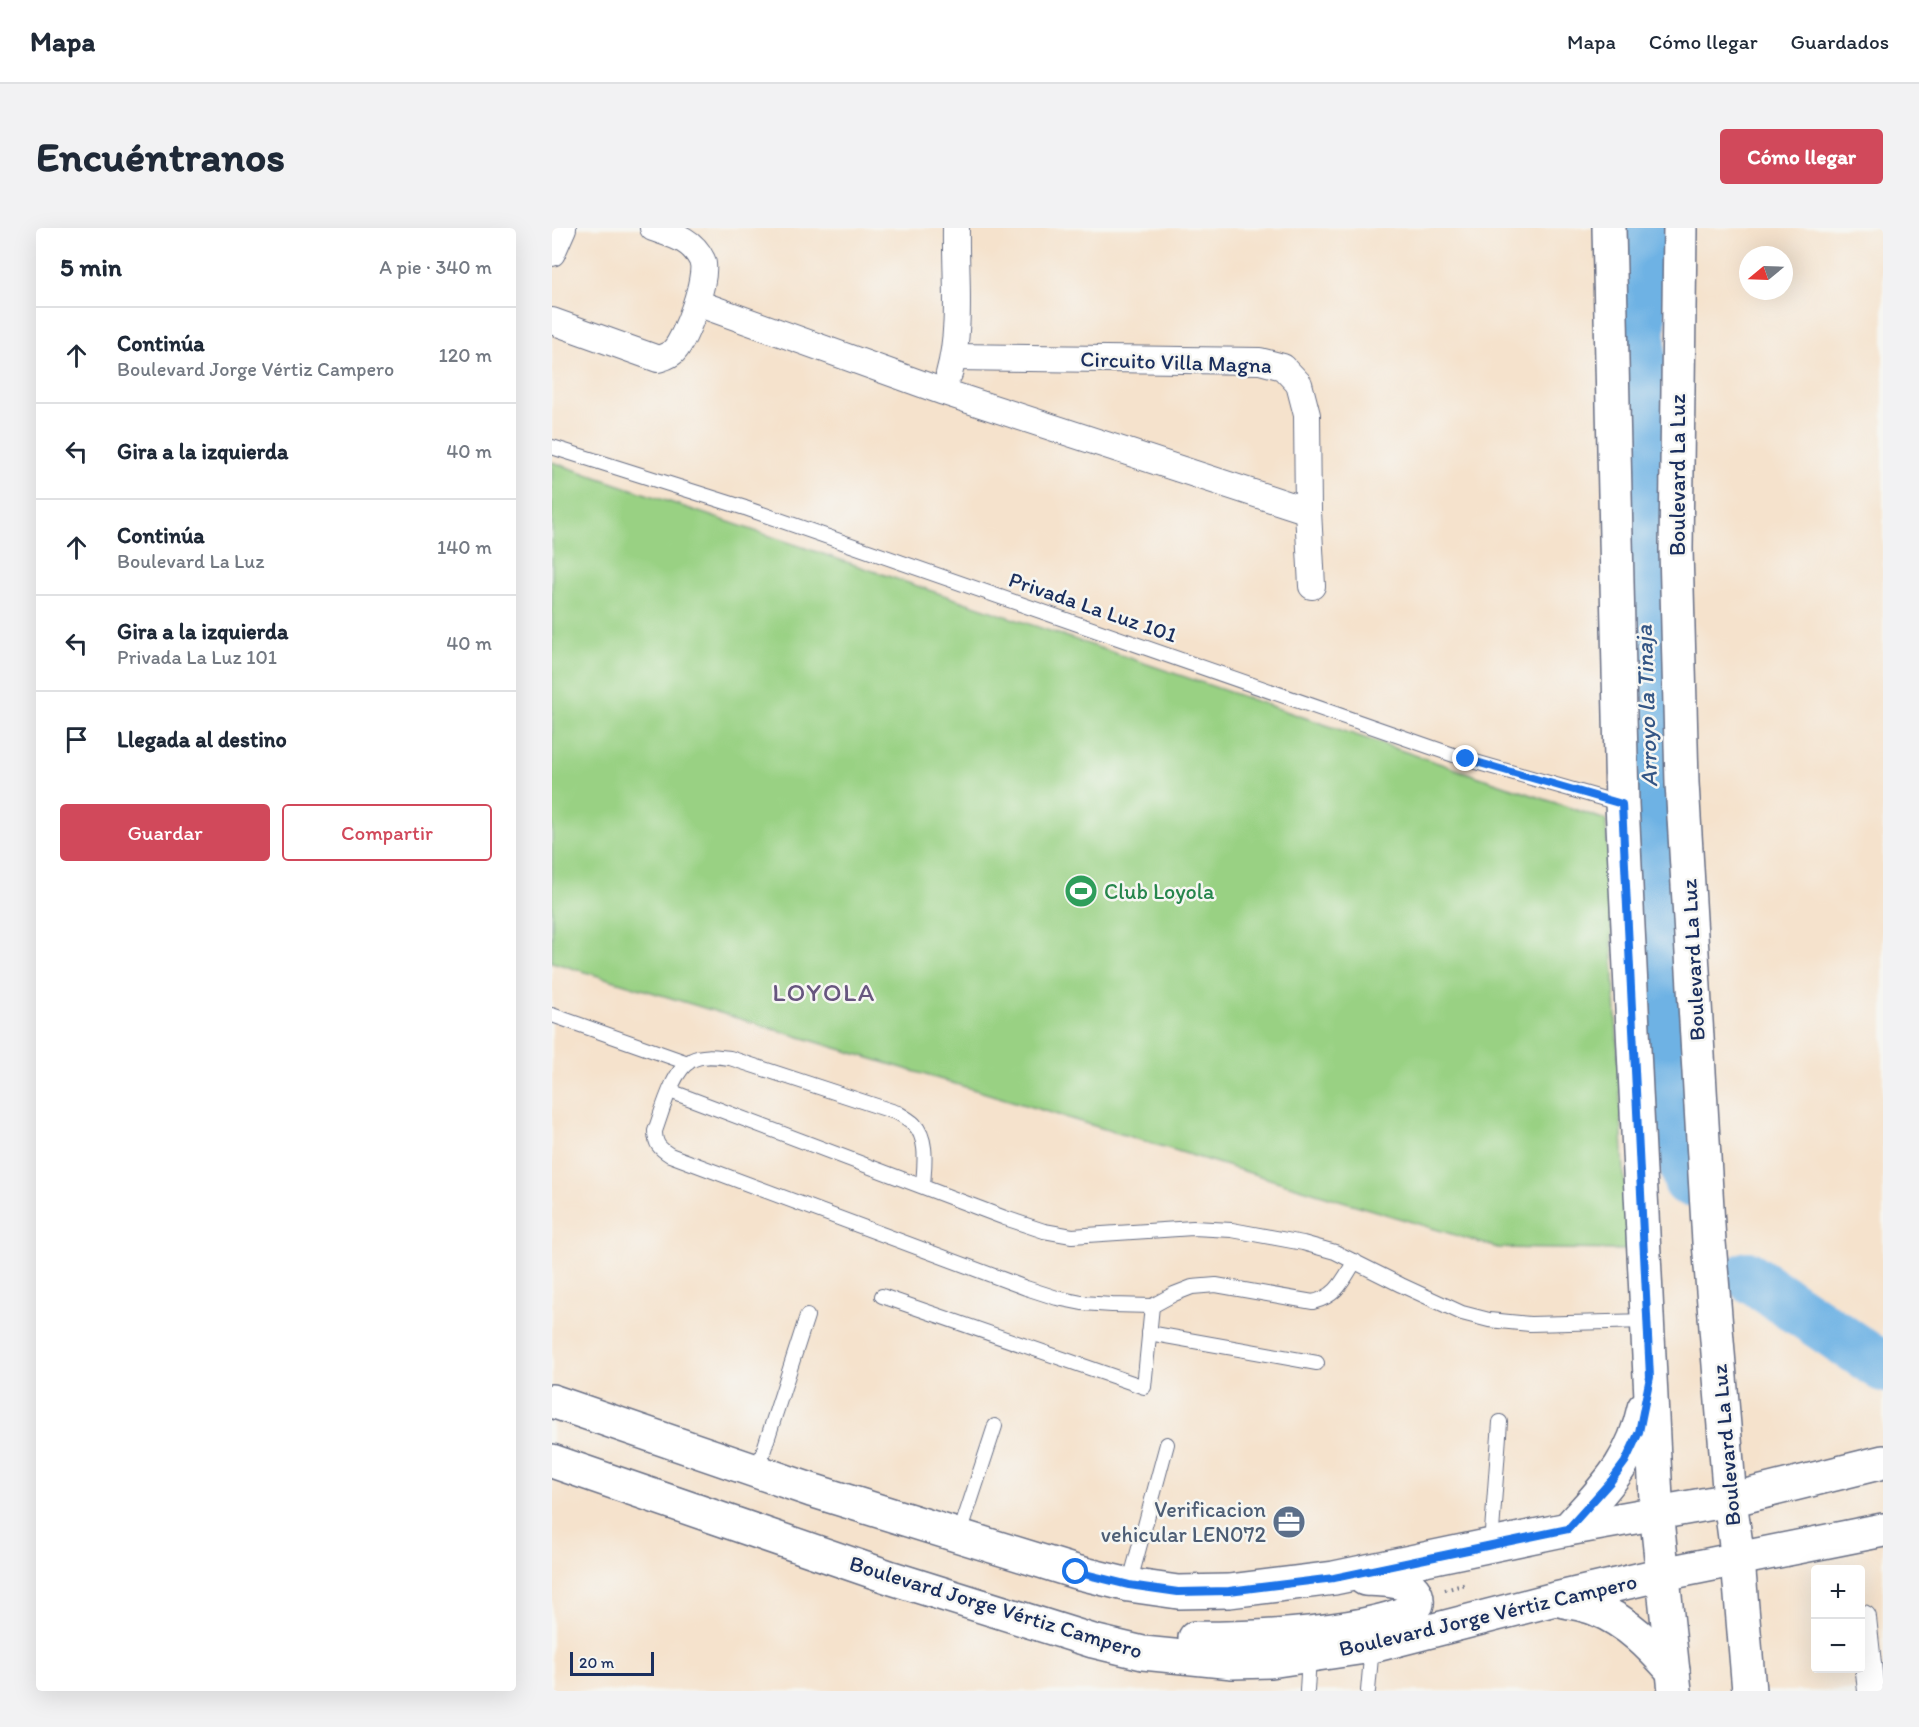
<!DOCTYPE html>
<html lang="es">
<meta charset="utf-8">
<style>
:root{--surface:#fff;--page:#f2f2f3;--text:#1f2937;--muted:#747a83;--line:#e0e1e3;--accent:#d1495b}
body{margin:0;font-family:Itim,sans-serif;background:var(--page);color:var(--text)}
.controls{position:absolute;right:18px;bottom:18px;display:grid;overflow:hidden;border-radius:6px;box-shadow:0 6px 24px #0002}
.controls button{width:54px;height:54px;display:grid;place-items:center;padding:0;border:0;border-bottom:2px solid var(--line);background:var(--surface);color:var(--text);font:30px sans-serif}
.compass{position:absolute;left:1187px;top:18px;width:54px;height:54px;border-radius:50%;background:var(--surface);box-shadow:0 6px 24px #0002;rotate:251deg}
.scale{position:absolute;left:18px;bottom:15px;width:84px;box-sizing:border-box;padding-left:6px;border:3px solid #1b2f5e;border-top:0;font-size:16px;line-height:21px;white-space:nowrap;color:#1b2f5e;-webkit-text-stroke:4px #f6f6f2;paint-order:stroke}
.stop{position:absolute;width:18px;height:18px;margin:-14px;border:4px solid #1a73e8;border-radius:50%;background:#fff}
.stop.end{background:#1a73e8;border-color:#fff;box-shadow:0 2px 6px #0008}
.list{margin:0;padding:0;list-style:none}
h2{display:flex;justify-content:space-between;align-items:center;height:78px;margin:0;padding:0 24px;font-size:26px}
h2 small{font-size:20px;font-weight:400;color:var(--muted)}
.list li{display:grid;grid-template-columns:39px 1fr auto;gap:18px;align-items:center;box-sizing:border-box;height:96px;padding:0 24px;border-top:2px solid var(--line)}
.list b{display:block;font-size:22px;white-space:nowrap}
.list p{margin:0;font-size:20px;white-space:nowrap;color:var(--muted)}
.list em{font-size:20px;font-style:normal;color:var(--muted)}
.actions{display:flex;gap:12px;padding:18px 24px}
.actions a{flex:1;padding:14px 0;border:2px solid var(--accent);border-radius:6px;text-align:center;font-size:21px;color:var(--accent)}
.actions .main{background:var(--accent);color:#fff}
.icon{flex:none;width:33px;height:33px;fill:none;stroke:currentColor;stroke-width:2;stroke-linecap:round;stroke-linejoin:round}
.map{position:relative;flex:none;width:1331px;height:1463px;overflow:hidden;border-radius:6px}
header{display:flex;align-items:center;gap:36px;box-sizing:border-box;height:84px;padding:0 30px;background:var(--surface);border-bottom:2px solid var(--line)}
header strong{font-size:28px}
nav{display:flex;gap:33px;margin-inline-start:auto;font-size:21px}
.intro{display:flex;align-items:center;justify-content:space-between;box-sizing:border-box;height:144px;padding:0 36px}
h1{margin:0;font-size:42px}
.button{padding:15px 27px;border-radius:6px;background:var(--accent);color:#fff;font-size:21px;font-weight:700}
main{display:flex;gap:36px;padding:0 36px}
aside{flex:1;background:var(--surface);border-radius:6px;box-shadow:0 6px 24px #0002}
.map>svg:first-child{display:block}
.green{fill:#99d183;stroke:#5a8070;stroke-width:1.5}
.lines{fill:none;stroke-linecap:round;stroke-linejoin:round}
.river{stroke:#6eb2e4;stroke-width:50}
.service-casing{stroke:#676e84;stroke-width:16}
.minor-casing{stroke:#676e84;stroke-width:28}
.secondary-casing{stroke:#676e84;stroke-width:36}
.path{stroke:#676e84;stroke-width:4;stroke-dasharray:1.5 4.5;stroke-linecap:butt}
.service{stroke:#fff;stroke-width:14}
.minor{stroke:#fff;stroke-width:26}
.secondary{stroke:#fff;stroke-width:33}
.route{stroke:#1a73e8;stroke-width:8}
.labels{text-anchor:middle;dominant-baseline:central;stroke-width:5;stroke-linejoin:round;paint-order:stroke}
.street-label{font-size:22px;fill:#1b2f5e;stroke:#f6f6f2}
.leisure-label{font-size:22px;fill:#27864d;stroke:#f6f6f2;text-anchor:start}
.service-label{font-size:22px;fill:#4e5e75;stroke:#f6f6f2;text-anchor:end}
.water-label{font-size:24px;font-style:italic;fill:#345686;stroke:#f6f6f2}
.quarter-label{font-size:26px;letter-spacing:1.5px;fill:#67567f;stroke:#f6f6f2}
</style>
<header>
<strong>Mapa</strong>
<nav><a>Mapa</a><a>Cómo llegar</a><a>Guardados</a></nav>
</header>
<div class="intro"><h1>Encuéntranos</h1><a class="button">Cómo llegar</a></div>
<main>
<aside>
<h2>5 min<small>A pie · 340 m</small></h2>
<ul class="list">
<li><svg class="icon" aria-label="ahead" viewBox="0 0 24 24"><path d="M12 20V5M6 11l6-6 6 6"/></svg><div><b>Continúa</b><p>Boulevard Jorge Vértiz Campero</p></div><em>120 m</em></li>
<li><svg class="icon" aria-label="left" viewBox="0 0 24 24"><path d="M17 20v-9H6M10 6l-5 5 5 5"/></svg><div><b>Gira a la izquierda</b></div><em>40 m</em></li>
<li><svg class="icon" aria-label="ahead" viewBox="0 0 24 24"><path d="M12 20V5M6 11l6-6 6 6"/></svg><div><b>Continúa</b><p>Boulevard La Luz</p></div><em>140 m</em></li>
<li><svg class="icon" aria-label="left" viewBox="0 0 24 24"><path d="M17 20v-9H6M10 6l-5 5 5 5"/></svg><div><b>Gira a la izquierda</b><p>Privada La Luz 101</p></div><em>40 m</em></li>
<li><svg class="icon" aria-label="arrive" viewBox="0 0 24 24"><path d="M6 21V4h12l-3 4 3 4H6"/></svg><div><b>Llegada al destino</b></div></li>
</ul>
<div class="actions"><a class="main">Guardar</a><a>Compartir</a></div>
</aside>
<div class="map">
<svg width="1331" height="1463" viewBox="0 0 1331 1463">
<rect width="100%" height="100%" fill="#f6f6f2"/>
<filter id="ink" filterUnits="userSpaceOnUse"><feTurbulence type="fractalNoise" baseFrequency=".0167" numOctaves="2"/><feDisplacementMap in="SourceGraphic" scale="12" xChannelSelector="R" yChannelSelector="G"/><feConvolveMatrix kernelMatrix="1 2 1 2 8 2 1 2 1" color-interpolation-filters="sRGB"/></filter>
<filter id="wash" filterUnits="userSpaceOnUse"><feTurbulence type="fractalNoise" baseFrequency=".008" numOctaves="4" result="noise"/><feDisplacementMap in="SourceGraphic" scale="24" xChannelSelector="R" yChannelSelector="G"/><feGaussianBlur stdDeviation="1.35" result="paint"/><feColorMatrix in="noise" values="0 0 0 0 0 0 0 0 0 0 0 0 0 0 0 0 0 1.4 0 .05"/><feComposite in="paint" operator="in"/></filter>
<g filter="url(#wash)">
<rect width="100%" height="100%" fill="#f5e2cc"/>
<path class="green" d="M0,234L1054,592L1076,1022L946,1020L0,734Z"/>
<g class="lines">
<g class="river">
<path d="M1090,0L1087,291L1095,534L1105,725L1121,894L1136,953"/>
<path d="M1196,1048L1331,1139"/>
</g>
</g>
</g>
<g filter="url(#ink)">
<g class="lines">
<defs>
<g id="service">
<path d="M0,219L193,280L913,531L1070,576"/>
<path d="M0,787L136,835"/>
<path d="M118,863L453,990L492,1003L520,1008L641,1000L680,1002L751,1015L783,1024L849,1057L910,1085L937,1092L978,1096L1095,1093"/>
<path d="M371,958C372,938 377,912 362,896C358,892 351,888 346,885L178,830C167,829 151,826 140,832C121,841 110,884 103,903C103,916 107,920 118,927L474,1060L505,1070L530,1075L560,1077L600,1078L622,1066L640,1059L664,1057L761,1074C785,1068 790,1054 803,1033"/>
<path d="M330,1068L592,1159L600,1078"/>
<path d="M597,1105L765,1135"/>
<path d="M205,1243L255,1088"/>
<path d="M407,1308L443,1198"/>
<path d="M939,1317L948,1194"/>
<path d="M577,1357L615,1216"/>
<path d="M755,1463L757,1428"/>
<path d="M816,1463L820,1418"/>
</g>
<g id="minor">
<path d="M0,25L11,0"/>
<path d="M145,75L392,164L756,283"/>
<path d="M0,93L106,131C112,129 117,128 122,123C134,110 157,48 150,32C140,11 121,7 101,0"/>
<path d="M402,129L708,133L731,139L747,156L755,187L756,283L760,358"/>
<path d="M397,146C410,99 403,48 404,0"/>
<path d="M1311,1390L1319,1463"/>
</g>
<g id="secondary">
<path d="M1057,0L1070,576L1105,1292L1123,1463"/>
<path d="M1128,0L1124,321L1130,555L1157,1014L1178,1272L1186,1332L1197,1463"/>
<path d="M0,1173L259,1262L524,1344L577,1357L626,1364L677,1363L782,1350L1016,1301L1178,1272L1331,1234"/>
<path d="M0,1233L340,1350L541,1413L591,1425L681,1434L718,1433L820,1418L1003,1371L1111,1346L1331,1302"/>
<path d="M1016,1301C1052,1260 1080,1236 1092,1180"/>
<path d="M1008,1372C1020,1375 1033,1376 1044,1381C1076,1394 1099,1418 1121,1443"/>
<path d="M643,1410C684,1412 840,1405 865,1376C868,1350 830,1352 813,1351"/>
</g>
</defs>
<use href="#service" class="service-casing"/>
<use href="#minor" class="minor-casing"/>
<use href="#secondary" class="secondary-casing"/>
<path class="path" d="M893,1362L914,1356"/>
<use href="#service" class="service"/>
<use href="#minor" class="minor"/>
<use href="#secondary" class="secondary"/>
</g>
</g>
<g class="lines" filter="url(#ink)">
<path class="route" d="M524,1344L577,1357L626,1364L677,1363L782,1350L1016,1301L1059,1253L1073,1234L1087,1204L1098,1149L1070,576L914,531"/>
</g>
<defs>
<symbol id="stadium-disc" viewBox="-11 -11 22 22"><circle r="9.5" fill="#2e9e5b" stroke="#f6f6f2"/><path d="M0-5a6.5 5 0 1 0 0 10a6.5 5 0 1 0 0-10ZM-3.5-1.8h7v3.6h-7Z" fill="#fff"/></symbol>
<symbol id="office-disc" viewBox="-11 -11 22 22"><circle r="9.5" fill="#5c6f8a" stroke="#f6f6f2"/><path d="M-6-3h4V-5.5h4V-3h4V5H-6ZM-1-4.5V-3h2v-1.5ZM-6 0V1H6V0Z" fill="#fff"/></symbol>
</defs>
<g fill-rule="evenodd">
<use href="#stadium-disc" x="510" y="644" width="38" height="38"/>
<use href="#office-disc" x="718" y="1275" width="38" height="38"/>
</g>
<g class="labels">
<g class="street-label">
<text transform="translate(624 134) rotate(2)">Circuito Villa Magna</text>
<text transform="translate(1125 247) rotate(-90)">Boulevard La Luz</text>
<text transform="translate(541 379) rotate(19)">Privada La Luz 101</text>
<text transform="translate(1141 732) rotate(-93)">Boulevard La Luz</text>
<text transform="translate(1174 1217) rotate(-95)">Boulevard La Luz</text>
<text transform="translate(444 1379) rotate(17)">Boulevard Jorge Vértiz Campero</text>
<text transform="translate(936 1387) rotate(-13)">Boulevard Jorge Vértiz Campero</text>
</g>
<g class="leisure-label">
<text x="552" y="663">Club Loyola</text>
</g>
<g class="service-label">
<text x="714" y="1281">Verificacion<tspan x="714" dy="25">vehicular LEN072</tspan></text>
</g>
<g class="water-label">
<text transform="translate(1094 478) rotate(-92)">Arroyo la Tinaja</text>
</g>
<g class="quarter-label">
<text x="272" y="764">LOYOLA</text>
</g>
</g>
</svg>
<div class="controls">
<button>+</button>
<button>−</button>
</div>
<svg class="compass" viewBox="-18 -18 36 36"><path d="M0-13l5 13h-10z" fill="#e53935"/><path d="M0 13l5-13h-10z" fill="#747a83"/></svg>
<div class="scale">20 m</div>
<div class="stop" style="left:524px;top:1344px"></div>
<div class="stop end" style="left:914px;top:531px"></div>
</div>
</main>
